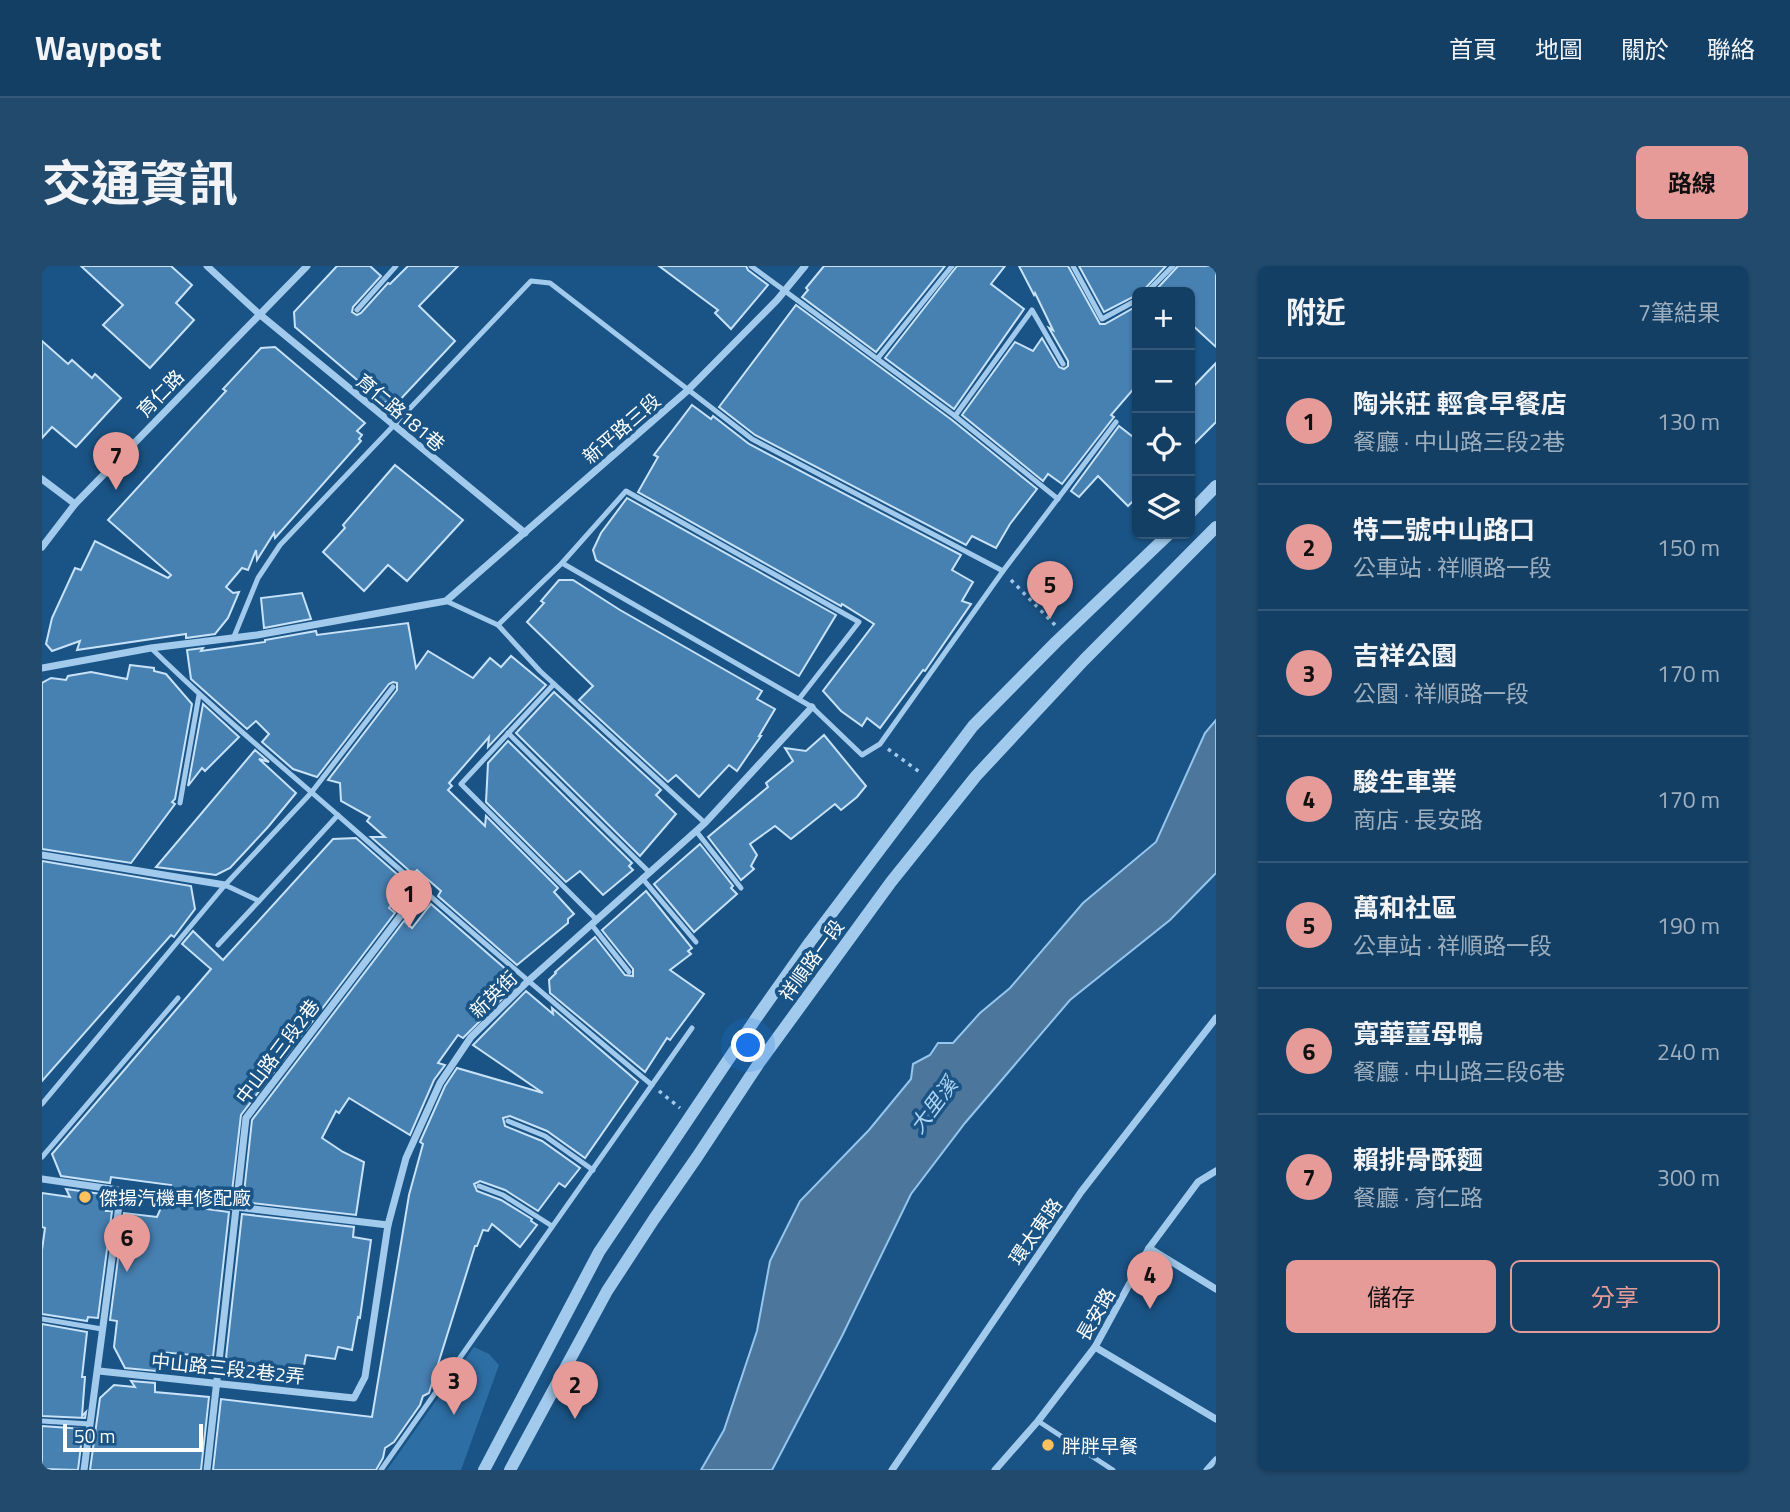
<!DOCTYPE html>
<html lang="zh-TW">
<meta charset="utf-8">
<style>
:root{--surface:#143f64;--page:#214a6d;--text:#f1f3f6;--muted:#9dafbf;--line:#335878;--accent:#e69b98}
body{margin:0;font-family:"Titillium Web","Noto Sans TC",sans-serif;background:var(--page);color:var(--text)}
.controls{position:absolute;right:21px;top:21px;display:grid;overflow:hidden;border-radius:10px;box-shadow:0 2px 5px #0004}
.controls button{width:63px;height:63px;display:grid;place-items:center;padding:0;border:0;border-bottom:2px solid var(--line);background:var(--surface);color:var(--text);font:35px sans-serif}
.scale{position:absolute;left:21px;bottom:18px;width:140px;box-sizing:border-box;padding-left:7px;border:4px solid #fff;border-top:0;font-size:19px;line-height:24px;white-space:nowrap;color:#fff;-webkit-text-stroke:5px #1a5486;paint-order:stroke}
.you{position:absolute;left:707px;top:780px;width:24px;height:24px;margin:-18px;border:5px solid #fff;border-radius:50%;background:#1a73e8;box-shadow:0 0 0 10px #1a73e833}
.badge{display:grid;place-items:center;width:46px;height:46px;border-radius:50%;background:var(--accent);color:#111;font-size:23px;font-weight:700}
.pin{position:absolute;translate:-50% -58px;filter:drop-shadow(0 2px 4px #0008)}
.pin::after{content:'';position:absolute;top:37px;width:24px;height:21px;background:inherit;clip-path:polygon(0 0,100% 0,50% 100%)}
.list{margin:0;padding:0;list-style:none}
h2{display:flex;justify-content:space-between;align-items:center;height:91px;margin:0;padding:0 28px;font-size:30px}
h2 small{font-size:23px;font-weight:400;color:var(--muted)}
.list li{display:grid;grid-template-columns:46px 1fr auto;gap:21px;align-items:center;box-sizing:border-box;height:126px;padding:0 28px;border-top:2px solid var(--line)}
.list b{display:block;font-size:26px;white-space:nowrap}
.list p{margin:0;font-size:23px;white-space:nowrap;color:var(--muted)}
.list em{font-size:23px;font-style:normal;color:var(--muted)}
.actions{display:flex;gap:14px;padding:21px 28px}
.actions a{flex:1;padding:16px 0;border:2px solid var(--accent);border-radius:10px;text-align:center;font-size:24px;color:var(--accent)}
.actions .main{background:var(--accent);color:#111}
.icon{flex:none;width:38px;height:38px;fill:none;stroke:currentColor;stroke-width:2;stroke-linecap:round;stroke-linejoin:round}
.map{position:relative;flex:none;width:1174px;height:1204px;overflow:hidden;border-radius:10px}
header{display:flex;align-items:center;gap:42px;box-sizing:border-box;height:98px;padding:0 35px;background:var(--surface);border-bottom:2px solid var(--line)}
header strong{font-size:33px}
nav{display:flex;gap:38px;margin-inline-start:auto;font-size:24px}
.intro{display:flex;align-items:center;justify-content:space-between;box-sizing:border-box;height:168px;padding:0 42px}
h1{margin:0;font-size:49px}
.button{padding:18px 32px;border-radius:10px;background:var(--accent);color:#111;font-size:24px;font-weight:700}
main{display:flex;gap:42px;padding:0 42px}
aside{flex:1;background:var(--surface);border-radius:10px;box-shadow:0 2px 5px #0004}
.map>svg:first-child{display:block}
.green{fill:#2d6ea4}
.water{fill:#4c769b;stroke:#94c6ee;stroke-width:2}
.building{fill:#4781b2;stroke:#c7e2f9;stroke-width:2}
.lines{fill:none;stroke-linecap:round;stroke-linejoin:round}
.path{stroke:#a2caec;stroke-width:3.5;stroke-dasharray:3.5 5;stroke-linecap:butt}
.service{stroke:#a2caec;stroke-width:5}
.minor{stroke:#a2caec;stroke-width:7}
.tertiary{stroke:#a2caec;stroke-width:12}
.poi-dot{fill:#fec15e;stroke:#1a5486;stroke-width:2.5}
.labels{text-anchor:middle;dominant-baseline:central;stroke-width:7;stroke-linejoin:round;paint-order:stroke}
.street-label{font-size:19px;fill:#fff;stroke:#1a5486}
.poi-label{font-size:19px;fill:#fff;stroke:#1a5486;text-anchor:start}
.water-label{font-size:21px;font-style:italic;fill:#add4f3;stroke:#1a5486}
</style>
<header>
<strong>Waypost</strong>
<nav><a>首頁</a><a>地圖</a><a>關於</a><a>聯絡</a></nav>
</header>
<div class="intro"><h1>交通資訊</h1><a class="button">路線</a></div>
<main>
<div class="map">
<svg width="1174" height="1204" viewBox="0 0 1174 1204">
<rect width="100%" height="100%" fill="#1a5486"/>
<path class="green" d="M432,1081L447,1088L457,1099L419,1204H345Z"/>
<path class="water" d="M1174,454V607L1128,654L1028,734L923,857L869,928L800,1070L730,1204H659L682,1164L715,1065L728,995L758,935L827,864L869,813L871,798L888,789L896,777H911L938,747L968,722L1041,637L1114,576L1163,467Z"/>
<g class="building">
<path d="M39,0H129L150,19L134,37L152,54L108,102L61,59L81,39Z"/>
<path d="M295,0H328L339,10L311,41L310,46L315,49L319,47L346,17L348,18L366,0H416L377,40L413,75L355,137L341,136L253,61L252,46Z"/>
<path d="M617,0H704L706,4L726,19L689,63L673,47L676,44Z"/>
<path d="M782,0H903L834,86L760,31L766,24L764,22Z"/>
<path d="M915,0H963L949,18L982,43L912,143L843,92Z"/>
<path d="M977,0H1026L1058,58H1063L1095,40V119L1069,149L1072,151L1020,218L1006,208L1001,215L920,149L973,76L991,85L1000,72L1017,101L1022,103L1026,100V95L1007,62L1011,64L993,27L992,29Z"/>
<path d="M1037,0H1124L1100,26H1095V29L1062,46Z"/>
<path d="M1136,0H1174V81L1148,57V26H1112Z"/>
<path d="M754,39L910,154L995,223L968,258L954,282L930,270L924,279L713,169L677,141Z"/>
<path d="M0,75L26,98L30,94L50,112L53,108L79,132L34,181L10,161L0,172Z"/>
<path d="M233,81L323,157L315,165L320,169L317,173L319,175L233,272L232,267L215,294L214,284L206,304L200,302L184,321L191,327L197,326L186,352L173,368L144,372V368L35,384L38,375L10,385L4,378L10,352L33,302L39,304L53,275L126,312L129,309L66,254L184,125L181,123L219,82Z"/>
<path d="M1174,97V156L1148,182V124Z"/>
<path d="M650,139L669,153L671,150L707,178L919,289L910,304L931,316L920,335L929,338L883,405L881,404L838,462L825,452L820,460L799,445L781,425L832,358L800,338L799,340L596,226L616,191L612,189Z"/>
<path d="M1077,160L1095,174V231L1086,240L1056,210L1037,231L1029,225Z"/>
<path d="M353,199L421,254L365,315L346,299L322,325L281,286L303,262L301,259Z"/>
<path d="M585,232L794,349L757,410L554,294L551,284L559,267Z"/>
<path d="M517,314H531L578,344L720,425L715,433L733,443L717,470H719L695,505L687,499L657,531L634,509L626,516L537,434L551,420L485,356L502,337L499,335Z"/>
<path d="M260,327L269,353L222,362L219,332Z"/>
<path d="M366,357L374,402L386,385L431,412L448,392L459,401L469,390L504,419L446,481L447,471L407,517L410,520L406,524L443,560L444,550L516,622L512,626L532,648L526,653V657L475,699L396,630L399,625L375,604L371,608L329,571H343L325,555L328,551L299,535L298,517L286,514L355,424V417L351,416L347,418L275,511L251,503L220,476L227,468L214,455L205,463L149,413L145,384L161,382L159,385L223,376V374L274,365L275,369Z"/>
<path d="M88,399L112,402V405L124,408L150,438L133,533L130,536L133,538L89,597L0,583V417L9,412L24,414L26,410L49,406L85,413Z"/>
<path d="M512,426L619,524L614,529L634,548L598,590L474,467Z"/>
<path d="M161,438L197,471L163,505L160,502L146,520Z"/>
<path d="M782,469L824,520L815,531L799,544L793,538L749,573L733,560L708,578L715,589L709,600L712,603L699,614L666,571L726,521L724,517L751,495L743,482L764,485Z"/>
<path d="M466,475L590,597L587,600L591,604L561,629L538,605L524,616L444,536L446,497Z"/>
<path d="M213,484L227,496L217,493L254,527L226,561L188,602L174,609L114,601Z"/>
<path d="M314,572L364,616L353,629L356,632L347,642L353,647L199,849L189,934L127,925L129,919L69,911L68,917L19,910L10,888L169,703L140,678L151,665L181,694L291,573Z"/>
<path d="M658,578L691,620L689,622L695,628L652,666L612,618Z"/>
<path d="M0,595L149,620L153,643L132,671L129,669L0,815Z"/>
<path d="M604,625L650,682L646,685L649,688L628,704L662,728L628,774L625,772L603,806L508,727L507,714L514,707L513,706L553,671L583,709L591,710V703L560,664Z"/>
<path d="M389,638L467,706L466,710L475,718L421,772L416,769L396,797L403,799L392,814L368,869L307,832L297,847L294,845L280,872L301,886L322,896L314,949L201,936L210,854L362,655L370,662Z"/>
<path d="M484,725L511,748L510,742L596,816L543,892L505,865L468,850L461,852L463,860L500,875L538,902L523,921L517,917L496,945L463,924L438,915L432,918L435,925L459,934L490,953L489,955L495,959L478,981L450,958L446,965L441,964L435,980H433L387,1127L381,1130L378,1139L352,1176L343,1182L341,1192L334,1204H171L179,1133L330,1151L367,929L381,878L378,876L403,820L415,802L501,827L431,779Z"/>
<path d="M24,923L67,929L64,945H70L56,1052L46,1051L45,1055L0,1048V984L3,962L0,961V927L28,931Z"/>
<path d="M121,937L187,946L171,1091L119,1086L114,1105L83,1102L72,1081L75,1055L68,1054L82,947L115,951Z"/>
<path d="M200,948L312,961L311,971L329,974L318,1052L316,1051L310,1084L296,1081L293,1093L264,1089L260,1110L185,1104L186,1093L184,1092Z"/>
<path d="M0,1058L45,1066L40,1111H43L40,1150L44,1146L43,1152L0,1150Z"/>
<path d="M89,1115L113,1117V1126L167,1131L159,1204H48L58,1132L72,1119L93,1121Z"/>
<path d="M0,1160L41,1163L36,1204L0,1203Z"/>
</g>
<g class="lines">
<g class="path">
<path d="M969,314L1013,359"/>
<path d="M846,483L879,507"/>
<path d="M617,825L638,842"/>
</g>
<g class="service">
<path d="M709,0L913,150L1016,233"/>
<path d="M1031,0L1060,53L1095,34"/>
<path d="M1105,26L1131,0"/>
<path d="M315,44L354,0"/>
<path d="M836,92L910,0"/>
<path d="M913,150L990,44L1021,98"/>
<path d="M520,297L770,441L820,489L838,478L961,305L1074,156"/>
<path d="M404,335L456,359L520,297L584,225L817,356L757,433"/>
<path d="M456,359L498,405L663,557"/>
<path d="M191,373L216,312L238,279L489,15L508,17L710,173L961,305"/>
<path d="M109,382C170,442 235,496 299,552C402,642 504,732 610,819"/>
<path d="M512,418L419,518L554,653"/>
<path d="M466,467L607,606"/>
<path d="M138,537L157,429"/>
<path d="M654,565L699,622"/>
<path d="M600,612L654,676"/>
<path d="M183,619L217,635L296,549"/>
<path d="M549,658L587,706"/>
<path d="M176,679L217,635"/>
<path d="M0,838L183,619L269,527L351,421"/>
<path d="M466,855L503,870L551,904"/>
<path d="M0,891L136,732"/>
<path d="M437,920L461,929L510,960"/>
<path d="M0,1053L60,1063"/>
<path d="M0,1155L48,1158"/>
<path d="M996,1155L1071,1204"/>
<path d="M339,1204L650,762"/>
</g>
<g class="minor">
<path d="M165,0L216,47L483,267"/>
<path d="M0,213L33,238"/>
<path d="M0,281L33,238L265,0"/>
<path d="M0,402L109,382L215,369L404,335L645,125L735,34L763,0"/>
<path d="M0,589L183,619"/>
<path d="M0,913L194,941L346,959"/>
<path d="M1107,982L1174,1023"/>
<path d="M1053,1081L1174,1153"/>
<path d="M57,1105L312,1132L323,1111L346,959L364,892L398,817L429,771L485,716L663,557L770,441"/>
<path d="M42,1204L79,924"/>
<path d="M165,1204L204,852L379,623"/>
<path d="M850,1204L1039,926L1174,752"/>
<path d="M953,1204L996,1155L1053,1081L1107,982L1156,916L1174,905"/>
<path d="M1165,1204L1174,1194"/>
</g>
<g class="tertiary">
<path d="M1148,247L1174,220"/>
<path d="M442,1204L557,986L715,751L768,676L931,460L1014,376L1127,268"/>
<path d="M468,1204L565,1025L612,953L655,891L717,797L849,616L934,510L1042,394L1174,261"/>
</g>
</g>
<g class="poi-dot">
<circle cx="43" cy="931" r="7"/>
<circle cx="1006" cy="1179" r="7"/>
</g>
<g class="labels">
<g class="street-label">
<text transform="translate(118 127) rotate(-46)">育仁路</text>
<text transform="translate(359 146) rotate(40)">育仁路181巷</text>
<text transform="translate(579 162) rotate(-41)">新平路三段</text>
<text transform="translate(769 694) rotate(-54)">祥順路一段</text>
<text transform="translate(451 728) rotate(-44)">新英街</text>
<text transform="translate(235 785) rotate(-53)">中山路三段2巷</text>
<text transform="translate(993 965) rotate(-55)">環太東路</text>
<text transform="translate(1053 1048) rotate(-60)">長安路</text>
<text transform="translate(186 1102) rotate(6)">中山路三段2巷2弄</text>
</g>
<g class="poi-label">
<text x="57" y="931">傑揚汽機車修配廠</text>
<text x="1020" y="1179">胖胖早餐</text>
</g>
<g class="water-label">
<text transform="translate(891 839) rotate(-53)">大里溪</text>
</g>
</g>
</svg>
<div class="controls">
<button>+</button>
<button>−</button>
<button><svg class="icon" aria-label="locate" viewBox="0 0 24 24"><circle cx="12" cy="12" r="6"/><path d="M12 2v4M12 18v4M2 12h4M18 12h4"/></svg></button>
<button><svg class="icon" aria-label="layers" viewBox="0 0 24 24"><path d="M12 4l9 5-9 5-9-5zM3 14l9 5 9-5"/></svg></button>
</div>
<div class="scale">50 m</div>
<div class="you"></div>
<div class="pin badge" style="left:367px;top:662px">1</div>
<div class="pin badge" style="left:533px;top:1153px">2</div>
<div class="pin badge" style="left:412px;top:1149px">3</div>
<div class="pin badge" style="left:1108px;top:1043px">4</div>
<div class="pin badge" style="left:1008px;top:353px">5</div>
<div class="pin badge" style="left:85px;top:1006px">6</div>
<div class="pin badge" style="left:74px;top:224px">7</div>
</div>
<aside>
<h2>附近<small>7筆結果</small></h2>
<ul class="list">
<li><span class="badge">1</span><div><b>陶米莊 輕食早餐店</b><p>餐廳 · 中山路三段2巷</p></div><em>130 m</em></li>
<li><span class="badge">2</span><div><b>特二號中山路口</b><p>公車站 · 祥順路一段</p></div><em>150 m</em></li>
<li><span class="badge">3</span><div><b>吉祥公園</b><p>公園 · 祥順路一段</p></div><em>170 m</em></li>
<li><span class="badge">4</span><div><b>駿生車業</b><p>商店 · 長安路</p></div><em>170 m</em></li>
<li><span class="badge">5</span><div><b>萬和社區</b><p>公車站 · 祥順路一段</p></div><em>190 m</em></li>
<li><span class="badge">6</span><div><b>寬華薑母鴨</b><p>餐廳 · 中山路三段6巷</p></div><em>240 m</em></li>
<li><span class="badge">7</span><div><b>賴排骨酥麵</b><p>餐廳 · 育仁路</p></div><em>300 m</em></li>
</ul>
<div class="actions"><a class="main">儲存</a><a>分享</a></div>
</aside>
</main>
